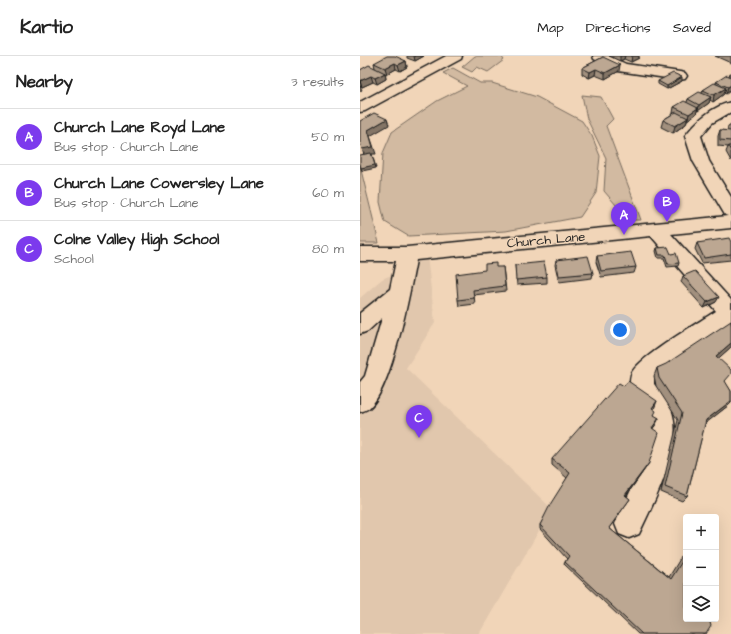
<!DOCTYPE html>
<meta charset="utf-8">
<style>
:root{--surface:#fff;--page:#f2f2f2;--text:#222;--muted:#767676;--line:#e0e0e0;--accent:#7c3aed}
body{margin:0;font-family:"Architects Daughter",sans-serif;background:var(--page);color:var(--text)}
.controls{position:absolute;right:12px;bottom:12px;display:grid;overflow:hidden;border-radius:4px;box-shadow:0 4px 16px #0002}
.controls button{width:36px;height:36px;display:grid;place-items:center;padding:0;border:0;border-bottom:1px solid var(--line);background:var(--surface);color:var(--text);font:20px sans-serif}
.you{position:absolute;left:260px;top:274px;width:14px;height:14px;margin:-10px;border:3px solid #fff;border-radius:50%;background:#1a73e8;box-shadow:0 0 0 6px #1a73e833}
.badge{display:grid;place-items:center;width:26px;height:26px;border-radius:50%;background:var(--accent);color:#fff;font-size:13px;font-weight:700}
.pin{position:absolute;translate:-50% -33px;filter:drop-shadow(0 1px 2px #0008)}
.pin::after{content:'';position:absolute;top:21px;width:14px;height:12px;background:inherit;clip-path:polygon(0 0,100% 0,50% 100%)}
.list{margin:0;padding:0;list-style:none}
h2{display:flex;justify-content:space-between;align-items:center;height:52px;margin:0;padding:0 16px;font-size:17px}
h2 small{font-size:13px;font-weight:400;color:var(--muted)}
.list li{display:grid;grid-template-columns:26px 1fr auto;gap:12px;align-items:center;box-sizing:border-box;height:56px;padding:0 16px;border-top:1px solid var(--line)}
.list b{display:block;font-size:15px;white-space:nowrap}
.list p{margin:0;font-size:13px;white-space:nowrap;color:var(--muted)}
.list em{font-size:13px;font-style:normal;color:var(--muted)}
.icon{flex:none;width:22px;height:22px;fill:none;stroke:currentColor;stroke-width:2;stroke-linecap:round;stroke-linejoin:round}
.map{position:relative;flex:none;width:371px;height:578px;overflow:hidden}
header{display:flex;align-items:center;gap:24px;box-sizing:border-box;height:56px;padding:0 20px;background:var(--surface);border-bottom:1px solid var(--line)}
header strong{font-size:19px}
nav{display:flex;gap:22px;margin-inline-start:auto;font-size:14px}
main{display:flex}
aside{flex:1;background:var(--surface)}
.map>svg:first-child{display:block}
.built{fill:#e1c7ad}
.green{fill:#d2baa1;stroke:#776b5e}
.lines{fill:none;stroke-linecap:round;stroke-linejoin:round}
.minor-casing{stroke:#1c1c1c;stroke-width:3}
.minor{fill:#f1d5b8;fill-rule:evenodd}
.wall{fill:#a2907e;stroke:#1c1c1c}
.shaded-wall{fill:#847566;stroke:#1c1c1c}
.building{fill:#bca792;stroke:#1c1c1c}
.labels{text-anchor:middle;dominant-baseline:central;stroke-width:3;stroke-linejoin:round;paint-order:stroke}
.street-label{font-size:13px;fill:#1c1c1c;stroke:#f1d5b8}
</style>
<header>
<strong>Kartio</strong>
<nav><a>Map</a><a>Directions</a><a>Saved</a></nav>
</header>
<main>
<aside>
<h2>Nearby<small>3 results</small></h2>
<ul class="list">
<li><span class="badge">A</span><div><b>Church Lane Royd Lane</b><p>Bus stop · Church Lane</p></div><em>50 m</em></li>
<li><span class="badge">B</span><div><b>Church Lane Cowersley Lane</b><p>Bus stop · Church Lane</p></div><em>60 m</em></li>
<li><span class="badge">C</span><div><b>Colne Valley High School</b><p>School</p></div><em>80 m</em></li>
</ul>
</aside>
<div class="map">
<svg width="371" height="578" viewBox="0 0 371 578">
<rect width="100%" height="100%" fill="#f1d5b8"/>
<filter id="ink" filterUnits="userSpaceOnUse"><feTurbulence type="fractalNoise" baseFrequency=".025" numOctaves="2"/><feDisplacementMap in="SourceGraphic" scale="8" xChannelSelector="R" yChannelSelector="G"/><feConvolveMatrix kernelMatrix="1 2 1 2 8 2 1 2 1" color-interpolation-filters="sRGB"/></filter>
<g filter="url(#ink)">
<path class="built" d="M67,200L75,267L46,312L190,451L180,473L119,578H0V242L22,223L36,217L33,201Z"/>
<g class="green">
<path d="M115,0H141L144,4L128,16L117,11L112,16L102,11Z"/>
<path d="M93,12L120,27H132L177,41L222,65L232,80L240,100L236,137L220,161L146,175L48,180L25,166L20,146L23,97L32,76L77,45L107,30L83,17Z"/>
<path d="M222,39L241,41L253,63L246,70L281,164H269L244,135L246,102L227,63Z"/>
<path d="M0,110L19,187H0Z"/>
</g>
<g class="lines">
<defs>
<g id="minor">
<path d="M86,0H102L101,3L5,55L0,56V46Z"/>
<path d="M233,0H249L266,8L320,16L325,17L327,20L325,23L320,24L258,15L234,3Z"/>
<path d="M371,46V56L352,67L341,80L349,105L371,141V172L311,178L371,244V267L317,305L294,323V328C301,336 308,343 311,353C325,389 294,445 279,478L269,482L259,478L255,468C270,433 294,398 288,358C286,344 265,341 271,319C274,304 341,265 356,255L291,180L56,204C50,236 32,333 9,352C7,354 2,355 0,356V326L5,320L22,262L8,275L0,278V257L30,233L36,205H0V191H47L368,160L365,159L333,105L325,80C336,65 353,50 371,46Z"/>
</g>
</defs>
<use href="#minor" class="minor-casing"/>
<use href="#minor" class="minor"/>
</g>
<g class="wall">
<path d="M47,0H64L55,5L47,2Z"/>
<path d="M249,0H279V2L271,6L264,3L260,5Z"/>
<path d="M355,0H371V7Z"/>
<path d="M243,1L259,15L245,23L235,19L229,22L222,18V12Z"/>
<path d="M46,5L47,11L40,15L36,13L27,18L25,17L26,23L17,28L13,26L2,31L0,30L2,34L0,35V14L15,12L14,7Z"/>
<path d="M370,17H371V34L366,38L364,37V38L353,46L350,44L349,47L337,55L336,58L327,64L326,68L313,77L301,71L303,64L314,57H313L314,51L327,46L328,43L342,37L343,34L356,28V26L369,20Z"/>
<path d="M298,25H322L307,33L298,28Z"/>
<path d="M371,68V105L366,96L368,91L358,90V80L360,74L367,75L368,70Z"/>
<path d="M371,186V204L342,207L335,193L337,187Z"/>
<path d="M297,192L311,198L319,207L318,210L307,211L304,202H298L296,195Z"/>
<path d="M237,200L276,211L274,217L241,221L236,206Z"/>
<path d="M196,204L233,217L232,222L199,226L195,209Z"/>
<path d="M155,209L187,221V227L157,229Z"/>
<path d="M143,211L146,235L114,239L115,248L99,250L98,244L125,214Z"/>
<path d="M323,220L356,246L344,252L321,226Z"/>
<path d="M371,291L358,302L365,326L371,335V347L369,349L345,367L327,440L322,445L301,436L318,364L296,330L294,320L297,312Z"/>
<path d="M293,353L294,360L299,362L293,372L285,413L266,440L270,443L249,472L309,521L323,498L326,496V563L346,578H278L204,508L205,506L207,503L180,473V469L207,422L192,409V403Z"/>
</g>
<g class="shaded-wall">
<path d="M54,0H64L55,5Z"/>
<path d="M260,0H265L264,3L260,5Z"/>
<path d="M272,0H279V2L271,6Z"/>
<path d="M46,5L47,11L40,15L38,9Z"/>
<path d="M35,7L36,13L27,18L25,12Z"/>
<path d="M260,9L259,15L245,23V17Z"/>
<path d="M236,13L235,19L229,22L230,16Z"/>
<path d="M25,17L26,23L17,28L15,22Z"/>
<path d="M11,20L13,26L2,31L0,25Z"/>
<path d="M322,21V25L307,33V30Z"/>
<path d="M371,29V34L366,38L368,31Z"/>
<path d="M366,32L364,38L353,46L354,39Z"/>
<path d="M351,41L349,47L338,55L339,49Z"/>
<path d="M338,52L336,58L327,64L326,68L313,77L315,70L328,62L329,58Z"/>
<path d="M27,63L29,69L10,80L16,98H12L16,112L2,115L1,112L4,99L2,93L8,74Z"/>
<path d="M359,241L356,246L344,252L347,246Z"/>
<path d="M371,287V291L351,309L356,300Z"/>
<path d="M297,345L294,353L288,359L292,352Z"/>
<path d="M371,345V347L369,349L341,371L346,364Z"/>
<path d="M299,362L295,370L288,378L292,372Z"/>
<path d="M289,407L285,413L263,444L265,439Z"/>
</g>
<g class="building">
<path d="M27,0H35L46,5L38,9L35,7L25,12L14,7Z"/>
<path d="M243,1L260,9L245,17L236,13L230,16L222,12Z"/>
<path d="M9,9L25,17L15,22L11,20L0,25V14Z"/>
<path d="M313,17L322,21L307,30L298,25Z"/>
<path d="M367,19L371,21V29L368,31L356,26Z"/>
<path d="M354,27L366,32L354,39L343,34Z"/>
<path d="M339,36L351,41L339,49L328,43Z"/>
<path d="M324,45L338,52L329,58L314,51Z"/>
<path d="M316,56L328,62L315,70L303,64Z"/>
<path d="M14,57L27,63L8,74L13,91L2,93L0,86V65Z"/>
<path d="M360,74L371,75V85L360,84Z"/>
<path d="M368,90H371V95Z"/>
<path d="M11,97L15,109L1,112L0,107V99Z"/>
<path d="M369,182L371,186V198L344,202L337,187Z"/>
<path d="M308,191L311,198L316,197L319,207L308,208L305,199H299L297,192Z"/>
<path d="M271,196L276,211L241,215L237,200Z"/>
<path d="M228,200L233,217L199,220L196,204Z"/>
<path d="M184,206L187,221L156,224L155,209Z"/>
<path d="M136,207V211H143L145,230L113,234L114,242L98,244L96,218L125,214V208Z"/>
<path d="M335,215L359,241L347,246L323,220Z"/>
<path d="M371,265V287L356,300L371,314V318L365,325L371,335V345L346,364L327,440L305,431L322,357L299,322L297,312L306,308Z"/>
<path d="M268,325L297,345L292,352L296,355L294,359L299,362L292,372L299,377L289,407L265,439L270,443L249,472L311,523L326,499V563H349L351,570L346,578H282L205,506L209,500L180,469L191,447L210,417L192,403L259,327L264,330Z"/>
</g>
</g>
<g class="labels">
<g class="street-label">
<text transform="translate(186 184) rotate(-5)">Church Lane</text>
</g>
</g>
</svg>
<div class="controls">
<button>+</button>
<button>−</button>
<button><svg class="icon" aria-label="layers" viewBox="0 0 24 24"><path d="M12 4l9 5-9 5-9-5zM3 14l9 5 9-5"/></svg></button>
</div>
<div class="you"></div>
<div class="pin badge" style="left:264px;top:179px">A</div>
<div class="pin badge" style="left:307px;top:166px">B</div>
<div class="pin badge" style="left:59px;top:382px">C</div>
</div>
</main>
